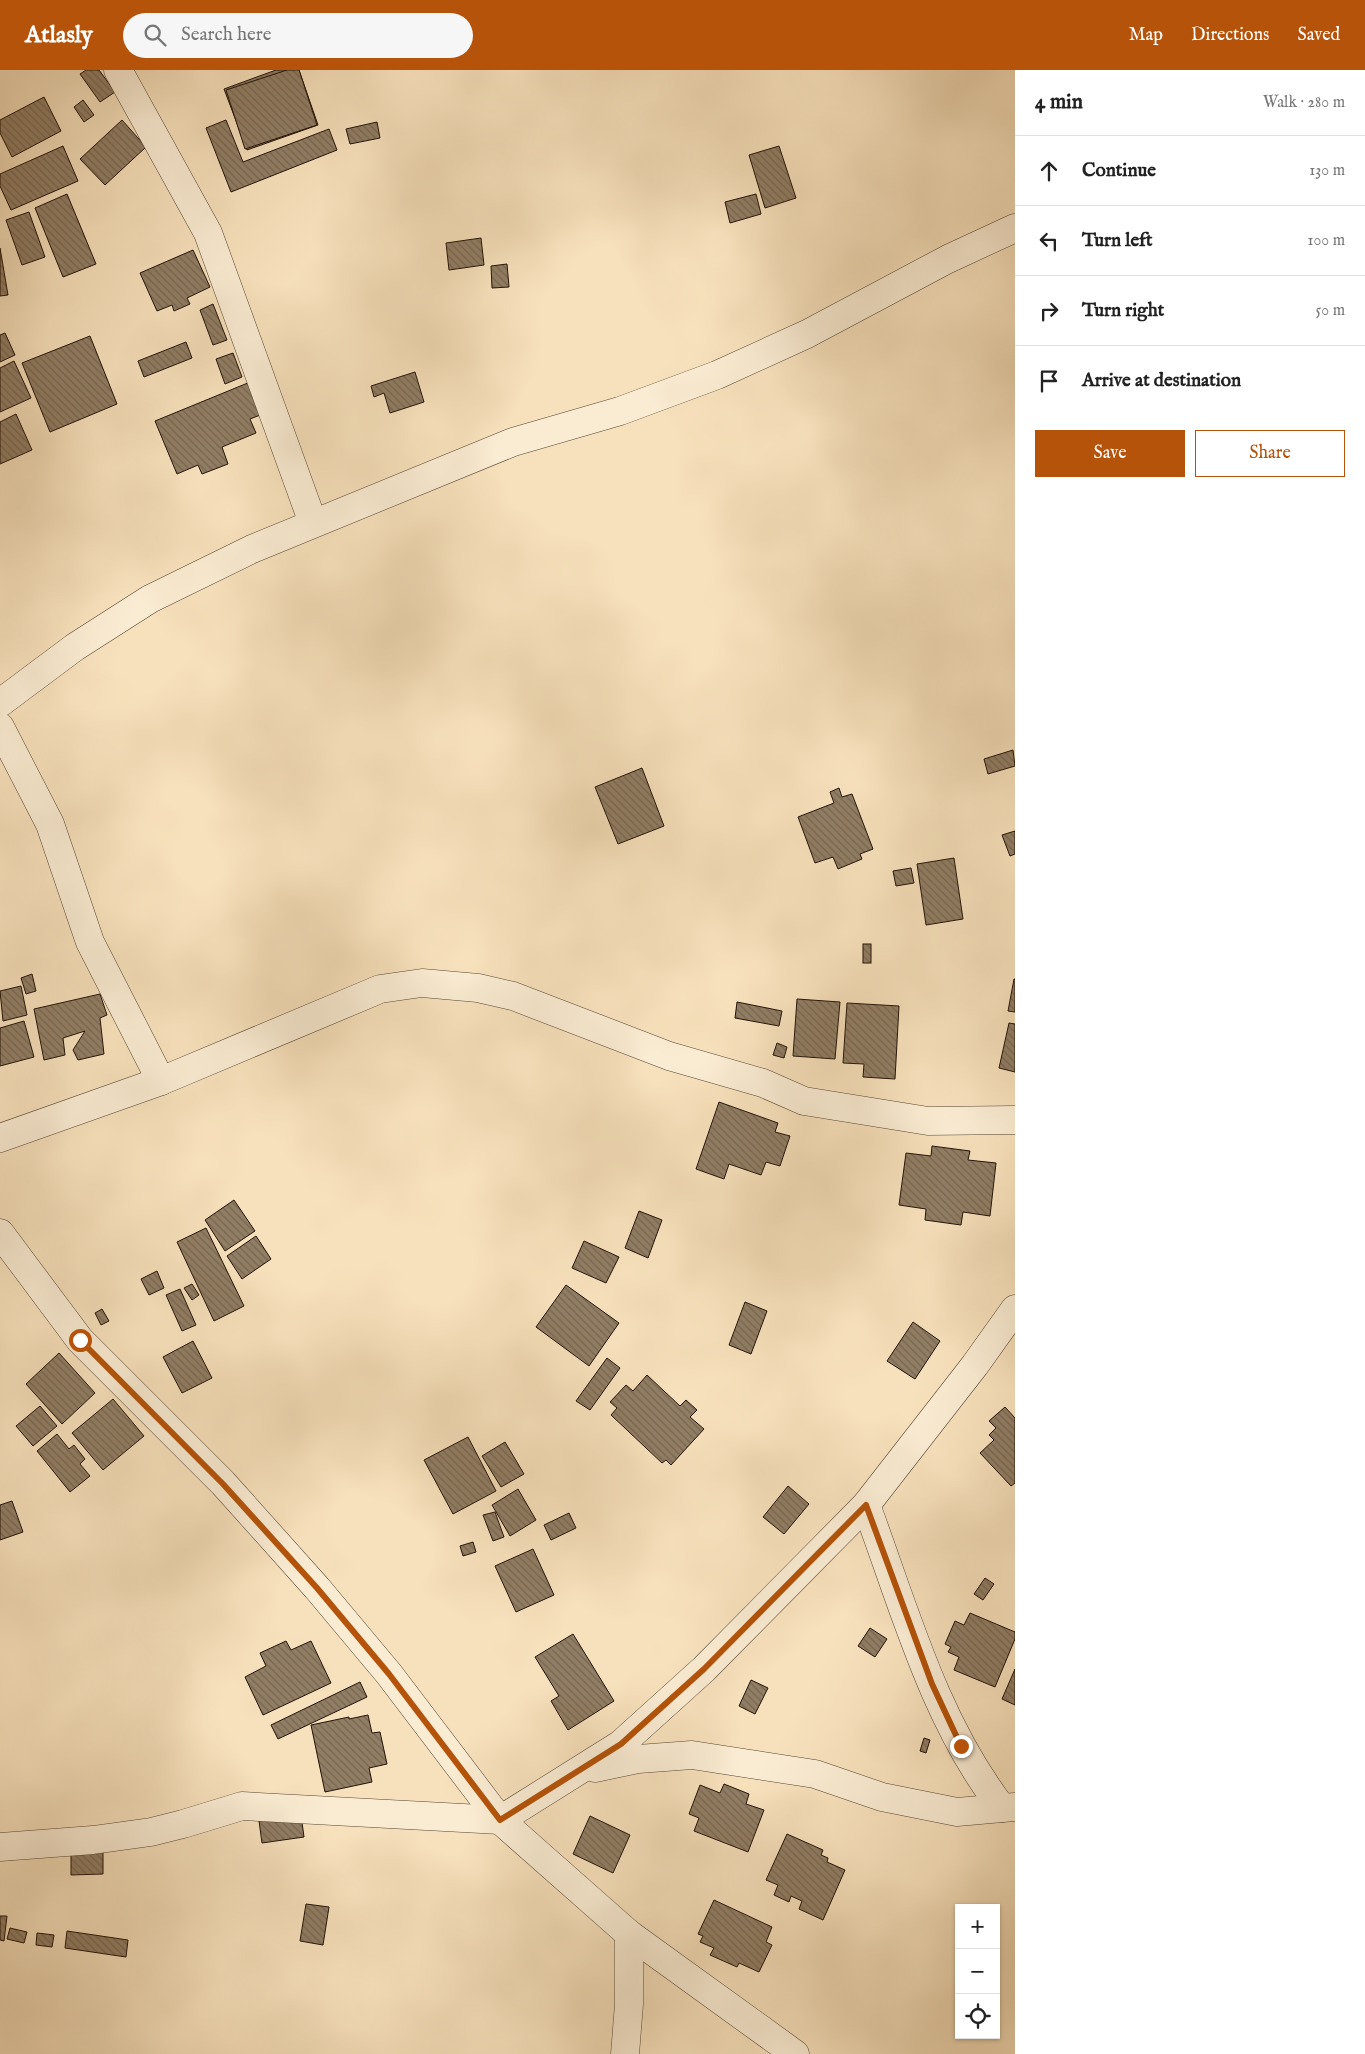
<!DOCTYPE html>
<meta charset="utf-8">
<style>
:root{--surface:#fff;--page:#f6f6f6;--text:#222;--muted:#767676;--line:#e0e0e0;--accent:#b45309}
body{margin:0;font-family:"IM FELL English",serif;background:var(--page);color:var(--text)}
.controls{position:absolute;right:15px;bottom:15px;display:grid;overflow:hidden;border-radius:0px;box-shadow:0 1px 4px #0004}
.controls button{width:45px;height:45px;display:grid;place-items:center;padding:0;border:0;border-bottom:1px solid var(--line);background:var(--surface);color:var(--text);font:25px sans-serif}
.stop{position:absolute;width:15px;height:15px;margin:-11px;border:4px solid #b45309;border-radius:50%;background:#fff}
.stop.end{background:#b45309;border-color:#fff;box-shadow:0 1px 5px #0008}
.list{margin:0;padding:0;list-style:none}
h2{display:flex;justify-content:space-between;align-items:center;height:65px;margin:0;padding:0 20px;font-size:21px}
h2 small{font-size:16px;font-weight:400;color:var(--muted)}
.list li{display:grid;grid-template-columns:32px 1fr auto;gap:15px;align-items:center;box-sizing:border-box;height:70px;padding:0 20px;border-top:1px solid var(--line)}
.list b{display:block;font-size:19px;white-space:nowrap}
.list em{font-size:16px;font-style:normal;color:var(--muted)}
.actions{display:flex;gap:10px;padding:15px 20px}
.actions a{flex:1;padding:11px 0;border:1px solid var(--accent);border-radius:0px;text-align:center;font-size:18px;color:var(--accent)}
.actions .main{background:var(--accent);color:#fff}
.icon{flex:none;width:28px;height:28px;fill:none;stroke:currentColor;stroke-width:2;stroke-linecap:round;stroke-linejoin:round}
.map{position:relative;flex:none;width:1015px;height:1984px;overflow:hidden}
header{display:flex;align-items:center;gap:30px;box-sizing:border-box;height:70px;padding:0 25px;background:var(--accent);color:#fff}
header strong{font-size:24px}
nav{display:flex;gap:28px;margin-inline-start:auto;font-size:18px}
.search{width:350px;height:45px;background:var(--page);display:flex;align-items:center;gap:12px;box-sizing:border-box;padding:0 18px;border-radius:28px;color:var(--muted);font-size:19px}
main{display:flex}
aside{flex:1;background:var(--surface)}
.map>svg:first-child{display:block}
.building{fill:url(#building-back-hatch);stroke:#221207}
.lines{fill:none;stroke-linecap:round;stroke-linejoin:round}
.street-casing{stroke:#574634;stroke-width:29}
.street{stroke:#faecd3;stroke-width:28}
.route{stroke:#b45309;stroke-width:6}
</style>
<header>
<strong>Atlasly</strong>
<div class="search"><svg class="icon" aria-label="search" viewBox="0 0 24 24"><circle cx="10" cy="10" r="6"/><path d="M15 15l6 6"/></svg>Search here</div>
<nav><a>Map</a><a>Directions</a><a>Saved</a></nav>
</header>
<main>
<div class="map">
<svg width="1015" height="1984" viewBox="0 0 1015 1984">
<defs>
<pattern id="building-back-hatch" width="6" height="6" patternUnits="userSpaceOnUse" patternTransform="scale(1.25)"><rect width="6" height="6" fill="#917e65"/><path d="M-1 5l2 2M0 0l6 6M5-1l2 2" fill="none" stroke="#766651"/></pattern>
</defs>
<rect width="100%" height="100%" fill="#f7e1bc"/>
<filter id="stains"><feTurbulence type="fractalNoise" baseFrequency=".004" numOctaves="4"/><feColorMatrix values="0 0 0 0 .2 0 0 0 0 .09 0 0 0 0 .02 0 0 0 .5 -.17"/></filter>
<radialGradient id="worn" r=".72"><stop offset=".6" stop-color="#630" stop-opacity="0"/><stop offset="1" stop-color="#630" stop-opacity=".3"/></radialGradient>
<g class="building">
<path d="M86,0H99L115,22L100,32L80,4Z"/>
<path d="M276,0H299L318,55L247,80L224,19Z"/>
<path d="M287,0H299L317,55L245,79L226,20Z"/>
<path d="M44,27L61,61L12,87L0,63V50Z"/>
<path d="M83,30L94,45L84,52L74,37Z"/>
<path d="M122,50L146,77L105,115L80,89Z"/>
<path d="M226,50L243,92L329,59L337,80L231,122L206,58Z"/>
<path d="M377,52L380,68L350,74L346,59Z"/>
<path d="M63,76L78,111L11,140L0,116V104Z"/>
<path d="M779,76L796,128L765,138L749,85Z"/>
<path d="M67,124L96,194L63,207L35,138Z"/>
<path d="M756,124L761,144L730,153L725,132Z"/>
<path d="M29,142L45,187L22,195L6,150Z"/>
<path d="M481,168L484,195L449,200L446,173Z"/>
<path d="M0,178L8,225L0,226Z"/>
<path d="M193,180L210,217L187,228L190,234L174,241L172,235L157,241L140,203Z"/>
<path d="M507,194L509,217L492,218L491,196Z"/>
<path d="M213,234L227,270L213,275L200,240Z"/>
<path d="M5,263L15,285L0,292V265Z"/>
<path d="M90,266L117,334L50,362L22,293Z"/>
<path d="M186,272L192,288L144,307L138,291Z"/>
<path d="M233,283L242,307L225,314L216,289Z"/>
<path d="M14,291L31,328L0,342V298Z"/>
<path d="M415,302L424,332L390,343L384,323L374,327L371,316Z"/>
<path d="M255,310L268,342L250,349L256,363L222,377L228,394L202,404L198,395L177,404L155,351Z"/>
<path d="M16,344L32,380L0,394V352Z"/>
<path d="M1013,680L1015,696L988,704L984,689Z"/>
<path d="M642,698L664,756L618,774L595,717Z"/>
<path d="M839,718L842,727L852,724L873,779L860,784L862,789L838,799L833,787L815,793L798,747L834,733L830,722Z"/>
<path d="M1015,761V784L1010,786L1002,765Z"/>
<path d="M954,788L963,849L926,855L917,794Z"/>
<path d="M911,798L914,813L896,816L893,801Z"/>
<rect x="863" y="874" width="8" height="19"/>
<path d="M32,904L36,921L26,924L21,908Z"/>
<path d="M1014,909H1015V942L1008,941Z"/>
<path d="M21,916L27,945L3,951L0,921Z"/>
<path d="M100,924L107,945L100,948L104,984L78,990L73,980L85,961L63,968L65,985L44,990L34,939Z"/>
<path d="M797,929L840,932L835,989L793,986Z"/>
<path d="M737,932L782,941L779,956L735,948Z"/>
<path d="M847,933L899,936L895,1009L863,1007L864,994L843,993Z"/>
<path d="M24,951L34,987L0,996V958Z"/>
<path d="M1009,953L1015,954V1002L999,998Z"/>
<path d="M777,973L787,977L784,988L773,985Z"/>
<path d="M719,1032L778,1053L775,1062L790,1066L780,1096L766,1092L761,1105L729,1094L724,1109L696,1099Z"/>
<path d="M932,1076L970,1081L968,1090L996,1093L990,1146L963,1142L961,1155L925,1150L926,1139L899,1135L906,1083L931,1086Z"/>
<path d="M234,1130L255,1161L225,1181L205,1150Z"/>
<path d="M639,1141L662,1150L648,1188L625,1178Z"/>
<path d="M206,1158L244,1236L214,1251L177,1172Z"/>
<path d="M256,1166L271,1189L242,1209L227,1186Z"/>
<path d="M584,1171L619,1187L606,1213L572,1198Z"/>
<path d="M157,1201L164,1218L149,1225L141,1209Z"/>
<path d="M192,1214L199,1225L192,1230L184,1218Z"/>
<path d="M566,1215L619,1253L589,1296L536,1257Z"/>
<path d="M180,1219L196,1255L182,1261L166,1225Z"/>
<path d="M745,1232L767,1241L751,1284L729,1275Z"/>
<path d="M102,1239L109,1251L101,1255L95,1243Z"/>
<path d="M913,1252L940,1271L915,1309L887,1291Z"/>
<path d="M193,1271L212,1308L182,1323L163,1287Z"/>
<path d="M59,1283L95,1323L62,1354L26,1314Z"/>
<path d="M607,1288L620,1298L590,1340L576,1331Z"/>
<path d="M647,1305L680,1336L686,1330L697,1340L690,1347L704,1359L671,1395L666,1390L662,1393L611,1345L617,1338L610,1332L626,1315L633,1321Z"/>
<path d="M113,1329L144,1366L103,1400L72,1363Z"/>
<path d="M40,1336L57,1356L33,1376L16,1356Z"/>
<path d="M1005,1337L1015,1348V1413L1011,1416L980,1383L994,1370L989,1365L996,1358L989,1351Z"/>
<path d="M57,1364L69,1379L74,1375L85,1389L80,1394L90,1406L70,1422L37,1381Z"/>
<path d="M468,1367L496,1421L453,1444L424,1390Z"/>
<path d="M505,1372L524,1404L501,1417L482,1386Z"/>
<path d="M788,1416L809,1434L784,1464L763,1447Z"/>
<path d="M518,1419L536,1450L510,1466L492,1435Z"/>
<path d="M12,1431L23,1462L0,1470V1435Z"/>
<path d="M495,1442L504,1467L493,1471L483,1445Z"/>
<path d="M569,1443L576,1458L551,1470L544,1455Z"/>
<path d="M473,1472L476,1482L463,1486L460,1476Z"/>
<path d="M533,1479L554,1525L516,1542L495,1496Z"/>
<path d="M985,1508L994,1514L983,1530L974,1524Z"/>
<path d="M970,1543L1015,1562V1569L995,1617L954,1600L959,1587L948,1582L951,1577L945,1574L955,1551L964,1555Z"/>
<path d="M870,1558L887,1569L875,1587L858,1576Z"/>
<path d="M573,1564L614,1631L568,1660L551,1631L559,1626L535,1587Z"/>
<path d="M286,1571L291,1580L311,1571L331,1613L263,1645L245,1607L266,1596L260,1583Z"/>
<path d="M1015,1599V1635L1002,1629Z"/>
<path d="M751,1610L768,1618L755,1644L739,1636Z"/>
<path d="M360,1612L367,1627L278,1669L271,1655Z"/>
<path d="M368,1645L372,1663L380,1662L387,1694L369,1698L372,1712L325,1722L311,1655L349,1647V1649Z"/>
<path d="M924,1668L930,1670L926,1683L920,1681Z"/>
<path d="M724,1714L749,1724L746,1734L764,1740L748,1782L694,1761L699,1748L689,1744L700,1715L720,1723Z"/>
<path d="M301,1745L304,1767L262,1773L259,1751Z"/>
<path d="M590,1746L630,1765L613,1803L573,1784Z"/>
<path d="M787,1764L823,1780L821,1785L828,1788L827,1792L845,1800L823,1850L799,1839L802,1831L791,1826L789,1832L774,1825L778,1815L766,1810Z"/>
<path d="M71,1781H103V1804L71,1805Z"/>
<path d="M714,1830L772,1857L766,1872L772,1875L759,1902L739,1893L737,1897L710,1885L714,1878L700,1872L703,1866L698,1864Z"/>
<path d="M306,1834L329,1837L323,1875L300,1871Z"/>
<path d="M0,1846H7L4,1871L0,1870Z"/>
<path d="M10,1858L27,1862L24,1873L7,1869Z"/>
<path d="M67,1861L128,1870L126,1887L65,1878Z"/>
<path d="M37,1863L54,1865L52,1877L36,1875Z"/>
</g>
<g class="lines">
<defs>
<g id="street">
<path d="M118,0L208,163L313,453"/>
<path d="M0,633L75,577L150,529L252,479L513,372L620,341L717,305L807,264L948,189L1015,158"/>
<path d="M0,657L50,754L90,872L161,1011"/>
<path d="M0,1068L161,1011L380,919L422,913L478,918L513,926L669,986L763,1013L804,1031L928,1051L1015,1050"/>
<path d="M0,1163L80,1270L223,1413L317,1518L389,1604L500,1750L629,1864L795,1984"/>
<path d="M866,1435C904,1537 934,1650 1002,1738"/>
<path d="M595,1698L638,1689L692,1685L815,1704L882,1727L957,1742L1015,1737"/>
<path d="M0,1777L93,1770L151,1762L183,1754L242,1736L500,1750L621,1674L704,1599L866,1435L975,1295L1015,1239"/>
<path d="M625,1984L629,1934V1864"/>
</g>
</defs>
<use href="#street" class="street-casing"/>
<use href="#street" class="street"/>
</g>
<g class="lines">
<path class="route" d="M80,1270L223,1414L317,1518L389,1604L500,1750L621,1674L704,1599L866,1435L932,1614L961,1676"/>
</g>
<rect width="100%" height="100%" filter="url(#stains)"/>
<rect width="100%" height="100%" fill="url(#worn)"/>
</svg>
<div class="controls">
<button>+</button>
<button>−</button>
<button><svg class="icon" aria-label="locate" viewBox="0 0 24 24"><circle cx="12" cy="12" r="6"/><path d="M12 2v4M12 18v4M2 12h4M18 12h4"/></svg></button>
</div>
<div class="stop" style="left:80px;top:1270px"></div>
<div class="stop end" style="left:961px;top:1676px"></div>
</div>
<aside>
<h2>4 min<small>Walk · 280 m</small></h2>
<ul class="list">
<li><svg class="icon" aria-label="ahead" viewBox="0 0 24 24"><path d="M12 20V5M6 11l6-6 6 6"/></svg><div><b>Continue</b></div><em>130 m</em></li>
<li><svg class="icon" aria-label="left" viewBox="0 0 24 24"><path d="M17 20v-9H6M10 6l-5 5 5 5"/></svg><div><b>Turn left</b></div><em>100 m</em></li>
<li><svg class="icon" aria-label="right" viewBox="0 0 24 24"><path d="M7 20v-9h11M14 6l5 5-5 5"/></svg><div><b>Turn right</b></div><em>50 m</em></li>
<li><svg class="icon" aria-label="arrive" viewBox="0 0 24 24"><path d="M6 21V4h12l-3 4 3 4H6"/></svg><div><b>Arrive at destination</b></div></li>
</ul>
<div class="actions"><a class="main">Save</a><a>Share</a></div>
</aside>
</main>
